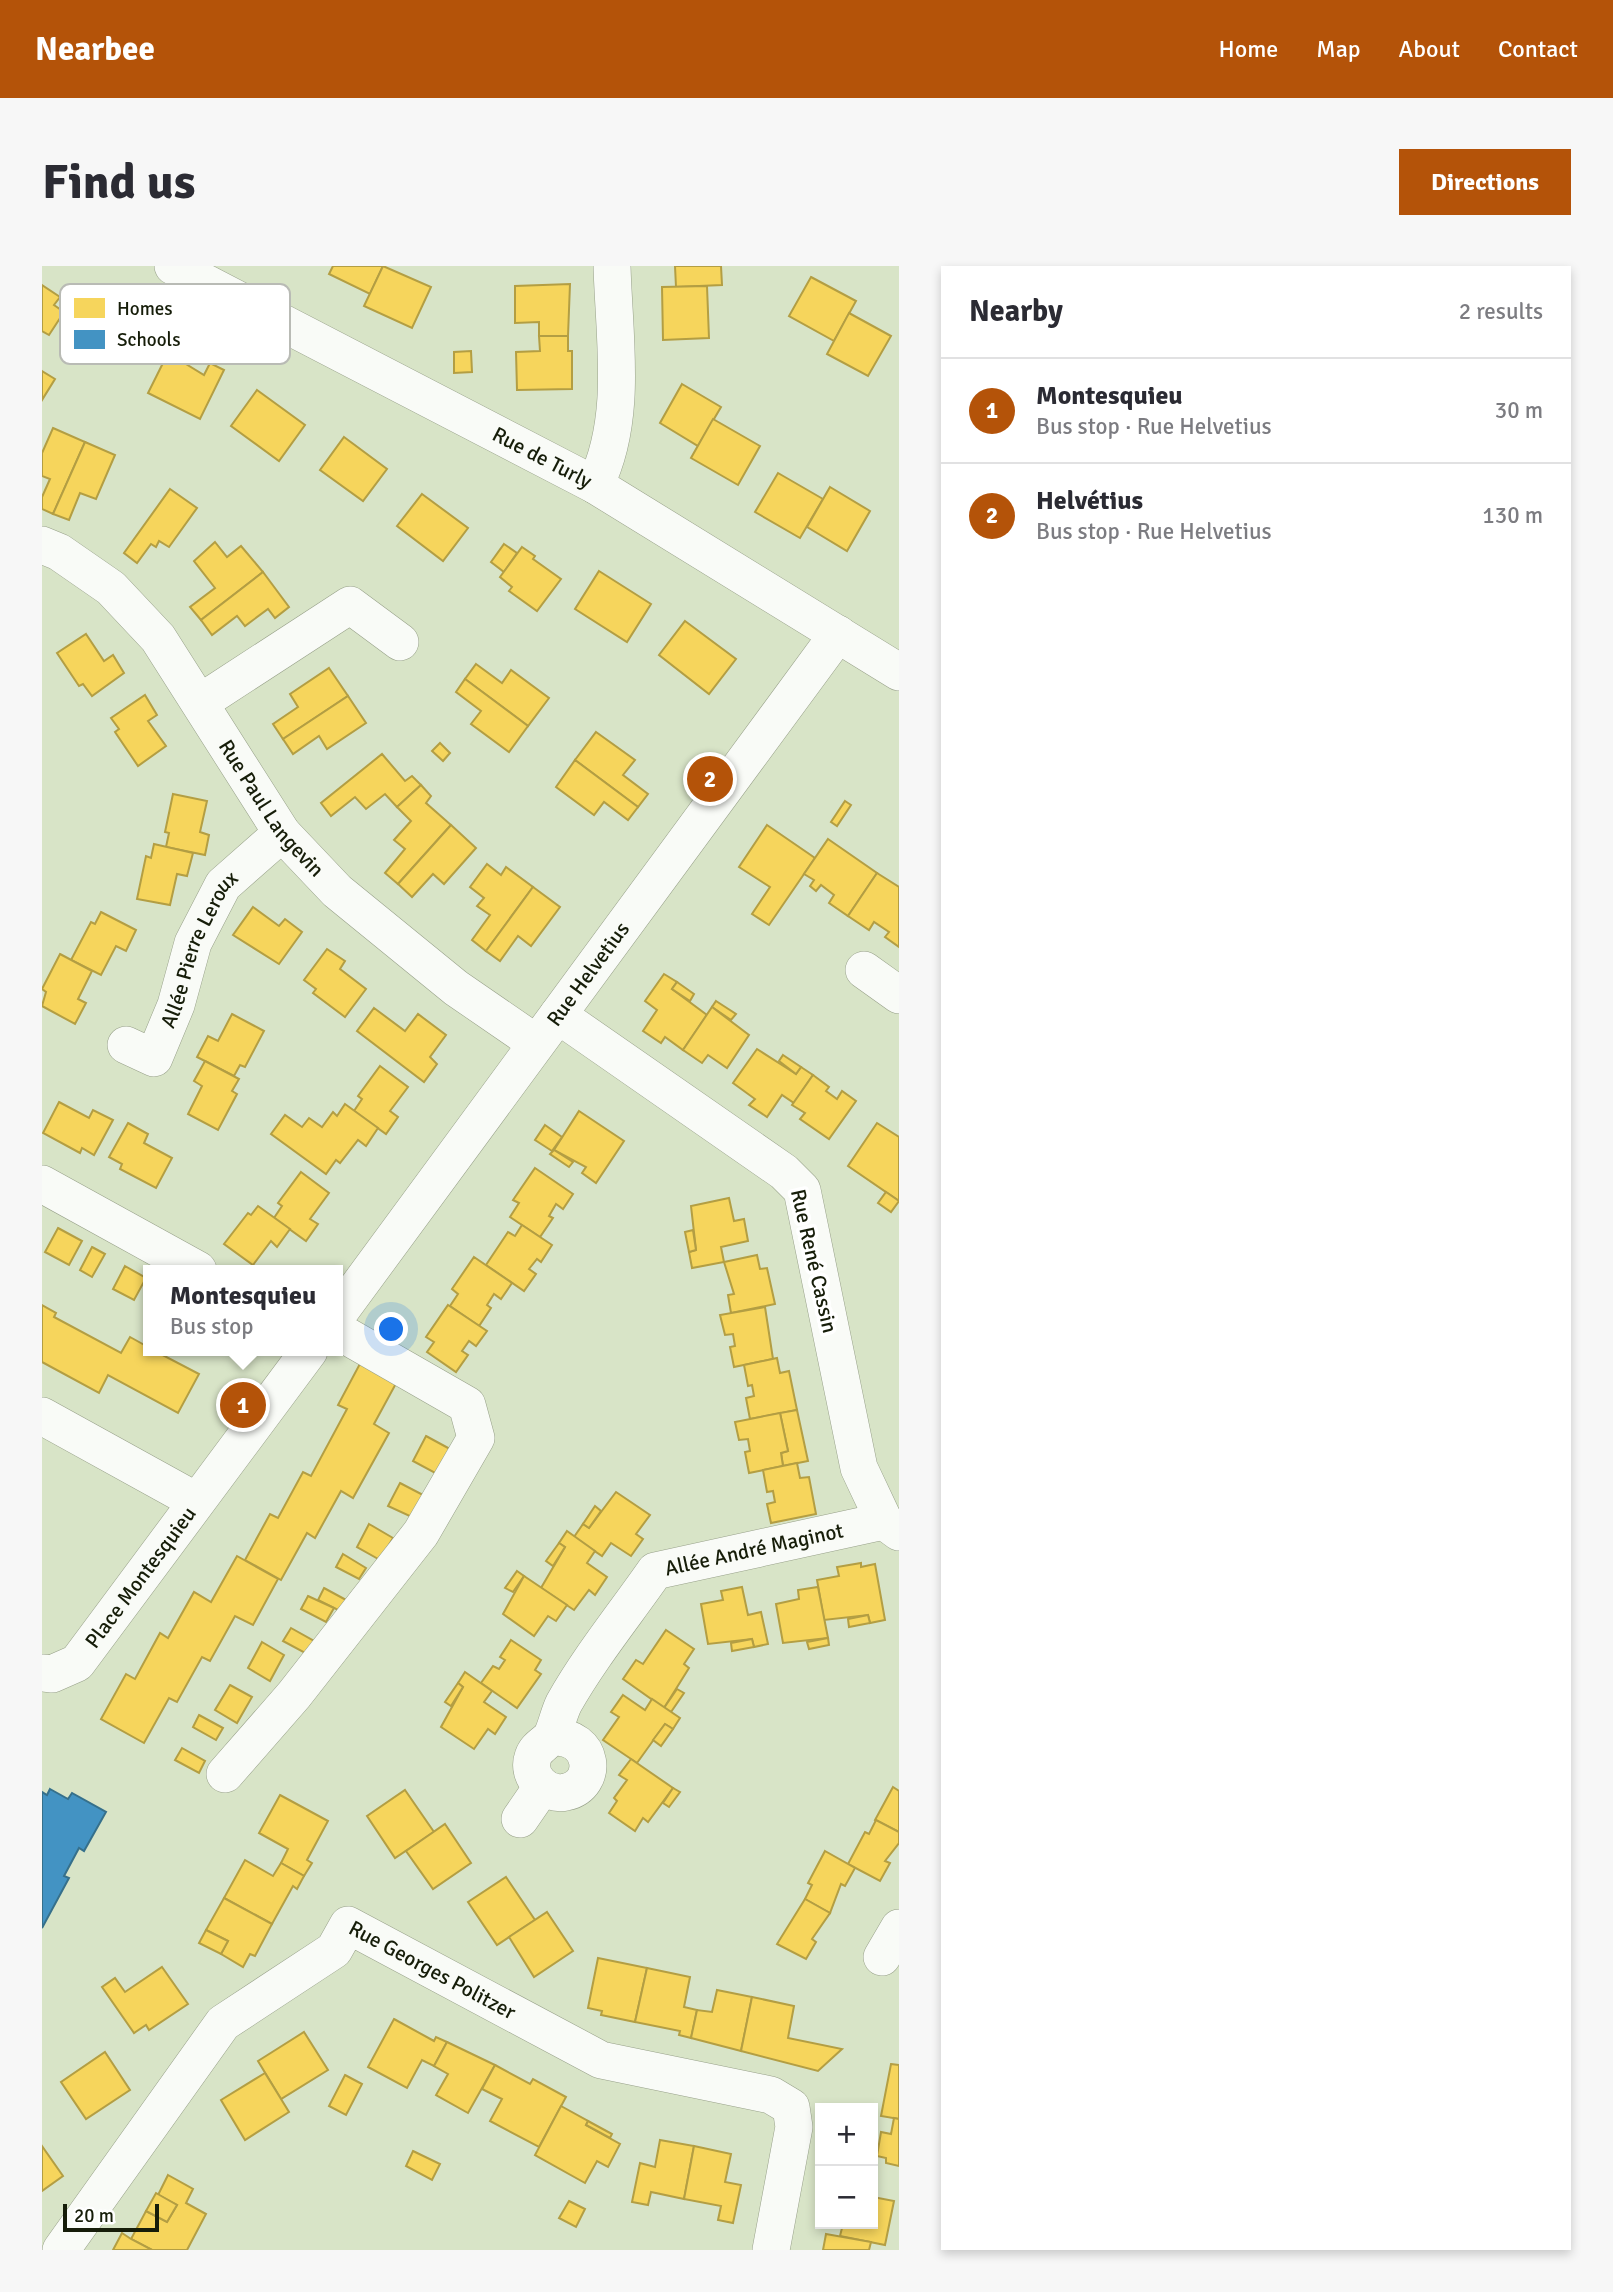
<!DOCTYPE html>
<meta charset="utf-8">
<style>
:root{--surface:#fff;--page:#f7f7f7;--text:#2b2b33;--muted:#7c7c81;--line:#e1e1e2;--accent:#b45309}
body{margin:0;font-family:Signika,sans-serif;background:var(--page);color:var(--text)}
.controls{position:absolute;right:21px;bottom:21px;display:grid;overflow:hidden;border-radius:0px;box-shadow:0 4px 10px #0003}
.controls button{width:63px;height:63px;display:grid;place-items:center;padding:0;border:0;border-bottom:2px solid var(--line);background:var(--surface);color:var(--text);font:35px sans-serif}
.scale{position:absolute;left:21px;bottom:18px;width:96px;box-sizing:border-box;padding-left:7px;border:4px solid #161d09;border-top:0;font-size:19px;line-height:24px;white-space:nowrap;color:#161d09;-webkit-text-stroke:5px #fff;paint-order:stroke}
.you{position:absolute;left:350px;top:1064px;width:24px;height:24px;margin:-18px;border:5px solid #fff;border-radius:50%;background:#1a73e8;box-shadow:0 0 0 10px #1a73e833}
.badge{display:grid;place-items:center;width:46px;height:46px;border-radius:50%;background:var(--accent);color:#fff;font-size:23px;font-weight:700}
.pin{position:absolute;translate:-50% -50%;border:4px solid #fff;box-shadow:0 2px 7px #0006}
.popup{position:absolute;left:101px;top:999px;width:200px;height:91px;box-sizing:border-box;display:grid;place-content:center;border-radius:0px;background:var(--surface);filter:drop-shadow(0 2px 5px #0005);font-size:23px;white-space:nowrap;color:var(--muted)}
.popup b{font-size:26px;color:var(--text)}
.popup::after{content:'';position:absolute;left:50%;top:100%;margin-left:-14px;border:14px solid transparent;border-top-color:var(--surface)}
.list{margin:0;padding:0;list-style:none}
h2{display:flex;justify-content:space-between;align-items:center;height:91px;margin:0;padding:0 28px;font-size:30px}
h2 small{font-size:23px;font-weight:400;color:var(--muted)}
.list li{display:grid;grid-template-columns:46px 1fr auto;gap:21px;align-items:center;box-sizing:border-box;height:105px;padding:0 28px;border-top:2px solid var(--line)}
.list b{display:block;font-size:26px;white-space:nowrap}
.list p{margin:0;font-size:23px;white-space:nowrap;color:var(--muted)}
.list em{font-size:23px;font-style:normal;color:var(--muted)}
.map{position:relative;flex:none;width:857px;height:1984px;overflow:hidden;border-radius:0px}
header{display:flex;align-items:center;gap:42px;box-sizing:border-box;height:98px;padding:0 35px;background:var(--accent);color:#fff}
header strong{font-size:33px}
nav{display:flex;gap:38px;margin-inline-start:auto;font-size:24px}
.intro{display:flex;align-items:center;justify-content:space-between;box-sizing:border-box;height:168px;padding:0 42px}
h1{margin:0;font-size:49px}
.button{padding:18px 32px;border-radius:0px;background:var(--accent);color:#fff;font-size:24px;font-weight:700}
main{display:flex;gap:42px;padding:0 42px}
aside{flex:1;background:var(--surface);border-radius:0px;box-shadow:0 4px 10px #0003}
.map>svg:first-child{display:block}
.homes{fill:#f6d55c;stroke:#b39e43;stroke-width:2}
.schools{fill:#4393c3;stroke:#36708b;stroke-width:2}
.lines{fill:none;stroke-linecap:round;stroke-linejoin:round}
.minor-casing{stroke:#97a089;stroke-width:38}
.minor{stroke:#f9fbf7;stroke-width:37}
.labels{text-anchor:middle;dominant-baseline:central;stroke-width:7;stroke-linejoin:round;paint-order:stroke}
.street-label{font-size:21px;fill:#161d09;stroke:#fff}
.key{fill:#fff;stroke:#b9bbb5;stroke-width:2}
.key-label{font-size:19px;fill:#161d09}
</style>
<header>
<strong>Nearbee</strong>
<nav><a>Home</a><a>Map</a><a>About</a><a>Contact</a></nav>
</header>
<div class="intro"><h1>Find us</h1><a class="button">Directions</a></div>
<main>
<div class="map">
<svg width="857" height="1984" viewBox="0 0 857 1984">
<rect width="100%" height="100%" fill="#d8e4c7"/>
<g class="homes">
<path d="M291,0H341L328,28L287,8Z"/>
<path d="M341,0L389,21L370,62L322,40Z"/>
<path d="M633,0H679L680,19L634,21Z"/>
<path d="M769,11L814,35L792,75L747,50Z"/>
<path d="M528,18L526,70H497V56L473,57V20Z"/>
<path d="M0,19L18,31L12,39L22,46L7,69L0,65Z"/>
<path d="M665,20L667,72L621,74L620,21Z"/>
<path d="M59,32L105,63L82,97L36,67Z"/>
<path d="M807,47L849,70L826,110L785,88Z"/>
<path d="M497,70H526V85H530V123L475,124L474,86L498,85Z"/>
<path d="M429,85L430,106L412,107V86Z"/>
<path d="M126,87L162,109L168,97L182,104L158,153L106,127Z"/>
<path d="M0,105L13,113L0,134Z"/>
<path d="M640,118L679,141L656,180L618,157Z"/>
<path d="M215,124L263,159L237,195L189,160Z"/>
<path d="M671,153L718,180L696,219L649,192Z"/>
<path d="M11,162L43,176L11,248L0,243V231L8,213L0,210V187Z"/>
<path d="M302,171L345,203L321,235L278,204Z"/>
<path d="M43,176L73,189L54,233L38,227L27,254L11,248Z"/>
<path d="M736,207L781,233L758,272L713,246Z"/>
<path d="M788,221L828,245L805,285L765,261Z"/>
<path d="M128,223L155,242L127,281L117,275L114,281L109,278L95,297L82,287Z"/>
<path d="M380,228L426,262L401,295L355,260Z"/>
<path d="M173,276L185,291L199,280L221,306L159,354L148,341L173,322L152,295Z"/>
<path d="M462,278L475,287L462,306L449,296Z"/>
<path d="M480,281L493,290L491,293L519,313L495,345L467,325L470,321L458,311Z"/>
<path d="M557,305L609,338L585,376L533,343Z"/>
<path d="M221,306L247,341L233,352L226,343L203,360L195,350L170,369L159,354Z"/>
<path d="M643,355L694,393L667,428L617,389Z"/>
<path d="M44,368L62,395L71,389L82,407L50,430L41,418L37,420L15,387Z"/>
<path d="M434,398L460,417L469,404L507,432L486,460L423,413Z"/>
<path d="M287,402L306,430L241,473L231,458L256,441L248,428Z"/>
<path d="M423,413L486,460L467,486L429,458L439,445L414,426Z"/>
<path d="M103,429L115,449L106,455L124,480L96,500L73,466L77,463L69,452Z"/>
<path d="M306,430L324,457L285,483L277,470L251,488L241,473Z"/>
<path d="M554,466L593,494L581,509L606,528L596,541L533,494Z"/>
<path d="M398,477L408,487L401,495L390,485Z"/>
<path d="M340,488L363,515L370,510L379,519L355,541L343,528L324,543L313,531L289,550L279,537Z"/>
<path d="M533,494L596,541L586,554L562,536L552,549L514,521Z"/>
<path d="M379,519L389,530L384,537L409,559L356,618L343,607L363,583L352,574L369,555L355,541Z"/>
<path d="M131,528L165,535L158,566L167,569L163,589L124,581L127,567L123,566Z"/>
<path d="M803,535L809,539L795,560L789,556Z"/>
<path d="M409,559L434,582L402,618L391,608L370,631L356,618Z"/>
<path d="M725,559L773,592L727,659L710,648L728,621L697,601Z"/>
<path d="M786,573L835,607L806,650L787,637L792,629L779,619L774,625L768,620L772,614L762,608Z"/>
<path d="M112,578L151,587L145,610L135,608L128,639L95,633L104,590L109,592Z"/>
<path d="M445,598L459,609L464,601L491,621L444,685L430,674L448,649L435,640L442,632L428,621Z"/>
<path d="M835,607L857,621V681L843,671L847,666L832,656L827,664L806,650Z"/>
<path d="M491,621L518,641L489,680L476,670L458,695L444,685Z"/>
<path d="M211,641L237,660L243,653L260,666L237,698L191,669Z"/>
<path d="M59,646L94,664L84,685L74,680L59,709L29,694L49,656L53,658Z"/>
<path d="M285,683L303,695L298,703L324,723L303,751L271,727L274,723L262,714Z"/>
<path d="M18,688L50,705L36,733L44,737L33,758L0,740L4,726L0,723Z"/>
<path d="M622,708L635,716L630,723L665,749L641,784L623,771L619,777L601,765L615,744L603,735Z"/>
<path d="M635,716L652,728L648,735L630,723Z"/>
<path d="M674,735L694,748L689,754L670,741Z"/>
<path d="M670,741L707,769L685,802L666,789L660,797L641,784Z"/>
<path d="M332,742L363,765L376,748L404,769L388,791L395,798L382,816L315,765Z"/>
<path d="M190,748L222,765L203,801L198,799L192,810L155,791L166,770L176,775Z"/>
<path d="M715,783L754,808L759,801L771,809L752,837L740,829L725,851L707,839L713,833L691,817Z"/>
<path d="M741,789L759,801L754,808L737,795Z"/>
<path d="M163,795L197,813L190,825L195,828L176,864L146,848L160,820L152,815Z"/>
<path d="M338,800L366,821L348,845L356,851L344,868L312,845L320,833L316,830Z"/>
<path d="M771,809L787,821L784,825L795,833L800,825L814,835L787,873L758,853L763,847L750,839Z"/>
<path d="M17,836L47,852L51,844L71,854L52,889L40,882L38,887L1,867Z"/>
<path d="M303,838L336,862L324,880L316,874L298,897L294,894L284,908L229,868L243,849L260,861L267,852L280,861L291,846L295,850Z"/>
<path d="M537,845L582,875L554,917L540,907L544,901L512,884Z"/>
<path d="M86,857L106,868L102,877L130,892L114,922L78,903L80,898L67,891Z"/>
<path d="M835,857L857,871V935L806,900Z"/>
<path d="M503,859L520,871L510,885L493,874Z"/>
<path d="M512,884L531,896L527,901L508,888Z"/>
<path d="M493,902L531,928L521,943L514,938L507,950L511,952L498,971L468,951L477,937L471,934Z"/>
<path d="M259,906L287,927L268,953L276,958L264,975L232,952L240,940L236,937Z"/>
<path d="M844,926L857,935L849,946L836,937Z"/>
<path d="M687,932L692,955L702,953L706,975L679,981L682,996L650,1002L647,986L654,984L649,940Z"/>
<path d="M216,940L248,963L235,981L229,975L211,999L182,978L206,947L209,949Z"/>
<path d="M480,959L510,979L499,996L495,993L487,1003L494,1008L482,1025L444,999L466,966L473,970Z"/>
<path d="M16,962L40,975L27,999L3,986Z"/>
<path d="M651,964L654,984L647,986L643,966Z"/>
<path d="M50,981L63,988L50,1011L38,1004Z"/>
<path d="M715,989L718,1003L725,1002L733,1038L689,1047L686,1029L692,1028L682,996Z"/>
<path d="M432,991L470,1017L459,1033L452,1028L445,1039L449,1042L437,1060L408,1040L416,1028L410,1023Z"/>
<path d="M83,1000L104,1012L92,1034L71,1023Z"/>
<path d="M0,1039L14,1047L12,1051L79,1087L88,1071L106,1081V1085H113L157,1108L136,1147L66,1109L57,1127L0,1096Z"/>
<path d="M406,1039L445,1065L434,1080L427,1075L420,1085L426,1089L414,1106L385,1086L392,1076L384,1071Z"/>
<path d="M723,1041L731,1093L692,1101L688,1081L693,1080L691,1068L683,1069L678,1049Z"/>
<path d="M321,1092L357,1112L332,1158L347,1167L311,1232L299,1225L273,1272L265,1267L239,1314L203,1294L228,1248L236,1252L261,1206L269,1210L305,1143L296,1139Z"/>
<path d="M735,1092L738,1107L747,1105L755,1144L708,1153L704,1132L712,1130L710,1119L706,1120L702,1099Z"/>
<path d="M755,1144L766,1195L741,1200L739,1187L746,1185L738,1147Z"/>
<path d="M738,1147L746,1185L739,1187L741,1200L707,1207L703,1186L708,1185L706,1173L697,1174L693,1156Z"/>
<path d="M384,1170L408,1183L395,1208L371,1195Z"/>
<path d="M755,1197L758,1212L767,1211L774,1248L729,1257L725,1238L733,1236L731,1225L725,1226L721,1204Z"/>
<path d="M358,1217L383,1230L372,1252L346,1240Z"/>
<path d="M574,1226L608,1249L594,1268L601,1273L589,1290L569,1277L560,1290L532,1271L541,1258L547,1262Z"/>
<path d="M553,1240L559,1245L547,1262L541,1258Z"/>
<path d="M327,1258L351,1272L338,1294L315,1281Z"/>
<path d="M525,1265L553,1285L545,1297L565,1311L553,1329L547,1324L532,1344L499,1322L523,1281L517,1277Z"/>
<path d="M517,1277L523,1281L511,1300L504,1295Z"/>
<path d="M301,1288L324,1302L317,1313L294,1301Z"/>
<path d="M195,1290L236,1313L211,1359L193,1350L168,1395L160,1391L135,1436L127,1432L102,1477L59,1453L84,1408L93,1413L118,1367L126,1372L152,1326L169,1336Z"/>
<path d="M819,1297V1301L833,1298L843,1354L828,1357L826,1349L782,1354L775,1314L797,1310L795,1301Z"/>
<path d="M475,1305L482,1310L471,1326L463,1322Z"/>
<path d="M482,1310L525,1339L514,1355L506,1350L492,1370L461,1348Z"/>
<path d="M700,1321L706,1349L719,1346L726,1378L712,1381L710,1373L666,1378L659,1338L681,1334L679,1325Z"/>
<path d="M776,1321L786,1372L741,1377L734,1338L757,1333L756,1324Z"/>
<path d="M282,1322L306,1335L300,1346L276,1334Z"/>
<path d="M266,1330L292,1342L284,1356L259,1343Z"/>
<path d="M826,1349L828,1357L807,1361L806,1353Z"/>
<path d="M249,1362L272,1375L265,1388L241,1375Z"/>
<path d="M624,1364L652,1383L642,1398L647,1402L622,1442L581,1413L594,1394L601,1398Z"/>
<path d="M786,1372L787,1379L767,1383L765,1376Z"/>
<path d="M710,1373L712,1381L690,1385L689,1377Z"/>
<path d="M469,1374L499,1394L493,1404L499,1408L475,1442L439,1417L451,1400L457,1403L463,1394L458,1391Z"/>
<path d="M220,1376L242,1389L228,1415L206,1402Z"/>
<path d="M423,1406L450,1425L442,1436L464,1451L453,1468L446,1463L432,1483L399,1461L421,1421L416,1417Z"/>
<path d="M416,1417L421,1421L409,1440L403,1436Z"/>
<path d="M188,1419L210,1431L195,1457L173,1444Z"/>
<path d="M635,1423L642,1427L629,1446L622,1442Z"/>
<path d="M581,1429L603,1444L610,1433L638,1452L631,1463L623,1458L595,1497L561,1474L577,1451L569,1446Z"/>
<path d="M157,1449L181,1462L174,1474L151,1461Z"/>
<path d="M623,1458L631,1463L619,1480L611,1474Z"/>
<path d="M140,1482L163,1495L157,1507L133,1494Z"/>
<path d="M589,1493L631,1522L606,1556L601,1552L593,1565L567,1547L575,1535L572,1532L585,1514L577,1509Z"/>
<path d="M851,1521L857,1525V1566L833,1554Z"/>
<path d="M631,1522L638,1526L627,1541L621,1537Z"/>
<path d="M363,1524L392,1566L353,1592L325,1550Z"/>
<path d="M238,1529L286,1555L265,1594L270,1597L262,1610L239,1597L246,1583L217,1567Z"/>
<path d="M834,1554L857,1566V1577L843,1595L848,1597L838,1615L806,1598L823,1566L827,1568Z"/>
<path d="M403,1558L429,1597L391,1623L364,1585Z"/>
<path d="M783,1585L813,1602L803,1620L799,1618L788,1647L763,1633L770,1619L766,1617Z"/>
<path d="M203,1594L231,1610L239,1597L262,1610L255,1623L251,1620L230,1658L182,1632Z"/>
<path d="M464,1611L493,1654L455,1679L426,1636Z"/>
<path d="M182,1632L230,1658L213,1690L208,1688L201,1701L179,1688L186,1675L164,1664Z"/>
<path d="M763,1633L788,1647L770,1673L774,1676L764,1693L735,1678Z"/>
<path d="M505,1646L531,1685L492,1711L467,1671Z"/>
<path d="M164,1664L186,1675L179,1688L157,1677Z"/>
<path d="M556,1692L605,1702L593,1756L559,1749L560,1745L546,1742Z"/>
<path d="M120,1701L146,1738L107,1764L104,1759L92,1767L60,1721L73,1712L83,1726Z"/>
<path d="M605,1702L648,1711L642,1741L655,1744L649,1772L637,1769L638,1765L593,1756Z"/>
<path d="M675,1724L710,1731L699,1785L649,1772L655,1744L670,1746Z"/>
<path d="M710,1731L752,1740L746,1772L800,1783L776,1805L699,1785Z"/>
<path d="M352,1753L392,1775L394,1771L405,1776L392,1800L380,1794L365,1822L326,1801Z"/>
<path d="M262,1766L286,1804L239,1833L216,1795Z"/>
<path d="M405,1776L453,1799L426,1847L394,1829L406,1808L392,1800Z"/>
<path d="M63,1786L88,1824L44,1853L19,1816Z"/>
<path d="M849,1798L857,1799V1853L839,1850Z"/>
<path d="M453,1799L488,1818L491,1813L524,1831L497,1881L448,1855L460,1833L440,1823Z"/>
<path d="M223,1807L247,1846L203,1874L179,1834Z"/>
<path d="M303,1809L320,1818L304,1849L287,1840Z"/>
<path d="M519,1840L546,1855L544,1859L578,1878L566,1901L555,1895L543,1917L493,1889Z"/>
<path d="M852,1852L857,1853V1900L844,1897V1892L835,1890L839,1866L849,1868Z"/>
<path d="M546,1855L570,1868L568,1872L544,1859Z"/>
<path d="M618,1874L652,1880L642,1933L609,1926L606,1939L590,1936L598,1897L613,1901Z"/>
<path d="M0,1880L21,1910L0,1925Z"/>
<path d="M652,1880L689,1888L683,1916L699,1919L691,1957L676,1954L679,1940L642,1933Z"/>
<path d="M371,1885L398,1898L390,1914L364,1900Z"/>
<path d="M126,1909L151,1923L144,1937L164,1948L145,1984H110L89,1973L104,1945L125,1956L135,1939L116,1929Z"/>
<path d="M114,1927L135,1939L125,1956L104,1945Z"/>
<path d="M831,1931L852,1935L843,1979L798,1970L801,1958H831Z"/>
<path d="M527,1935L543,1943L534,1961L517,1952Z"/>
<path d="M80,1967L89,1973L110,1984H71Z"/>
<path d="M784,1968L829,1976L827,1984H781Z"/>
</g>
<path class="schools" d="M8,1523L26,1533L30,1527L64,1546L42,1585L37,1582L22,1610L27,1612L0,1662V1526L5,1529Z"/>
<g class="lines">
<defs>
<g id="minor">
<path id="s1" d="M131,0L553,219L857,406"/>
<path d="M553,219C586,153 572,72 570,0"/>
<path id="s2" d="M0,279L17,286L69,322L116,372L240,567L295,625L414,722L494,777"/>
<path d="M159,436L308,339L358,376"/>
<path d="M822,704L857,729"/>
<path d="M516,749L742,906L760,924L817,1202L842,1255L857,1266"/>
<path id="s3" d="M84,779L112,792L134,739L151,677L181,619L240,567"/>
<path d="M0,918L156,1004"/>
<path id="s4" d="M296,1048L796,368"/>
<path d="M0,1150L154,1235"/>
<path id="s5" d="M0,1407L10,1408L35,1397L267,1085"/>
<path id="s6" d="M510,1471C553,1469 557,1519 524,1526C504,1531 484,1510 491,1491C495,1479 507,1477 511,1467C515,1458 517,1447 522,1437C548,1391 583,1348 613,1305L842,1255"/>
<path d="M183,1508L252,1429L379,1267L434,1172L425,1139L296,1065"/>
<path d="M478,1553L500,1521"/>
<path d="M840,1691L857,1662"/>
<path id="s7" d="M19,1984L181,1757L292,1684L306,1659L559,1794L729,1829L749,1841L752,1861L729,1984"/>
</g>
</defs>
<use href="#minor" class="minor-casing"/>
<use href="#minor" class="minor"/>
</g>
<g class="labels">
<g class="street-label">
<text stroke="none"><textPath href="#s1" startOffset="416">Rue de Turly</textPath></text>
<text stroke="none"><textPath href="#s2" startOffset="355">Rue Paul Langevin</textPath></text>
<text stroke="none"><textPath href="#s3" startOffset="149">Allée Pierre Leroux</textPath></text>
<text stroke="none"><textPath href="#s4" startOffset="422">Rue Helvetius</textPath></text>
<text transform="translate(772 995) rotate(77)">Rue René Cassin</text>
<text stroke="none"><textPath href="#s6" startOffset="472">Allée André Maginot</textPath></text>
<text stroke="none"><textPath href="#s5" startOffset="144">Place Montesquieu</textPath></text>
<text stroke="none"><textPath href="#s7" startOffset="536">Rue Georges Politzer</textPath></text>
</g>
</g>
<rect x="18" y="18" width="230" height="80" rx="10" class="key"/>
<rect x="32" y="32" width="31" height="20" fill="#f6d55c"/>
<rect x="32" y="64" width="31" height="19" fill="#4393c3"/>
<g class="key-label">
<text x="75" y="49">Homes</text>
<text x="75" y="80">Schools</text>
</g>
</svg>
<div class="controls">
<button>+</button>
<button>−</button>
</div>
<div class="scale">20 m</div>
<div class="you"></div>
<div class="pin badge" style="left:201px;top:1139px">1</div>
<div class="popup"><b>Montesquieu</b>Bus stop</div>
<div class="pin badge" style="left:668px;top:513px">2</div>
</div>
<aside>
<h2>Nearby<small>2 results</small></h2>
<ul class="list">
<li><span class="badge">1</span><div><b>Montesquieu</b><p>Bus stop · Rue Helvetius</p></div><em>30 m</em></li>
<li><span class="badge">2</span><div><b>Helvétius</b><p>Bus stop · Rue Helvetius</p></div><em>130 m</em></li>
</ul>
</aside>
</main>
